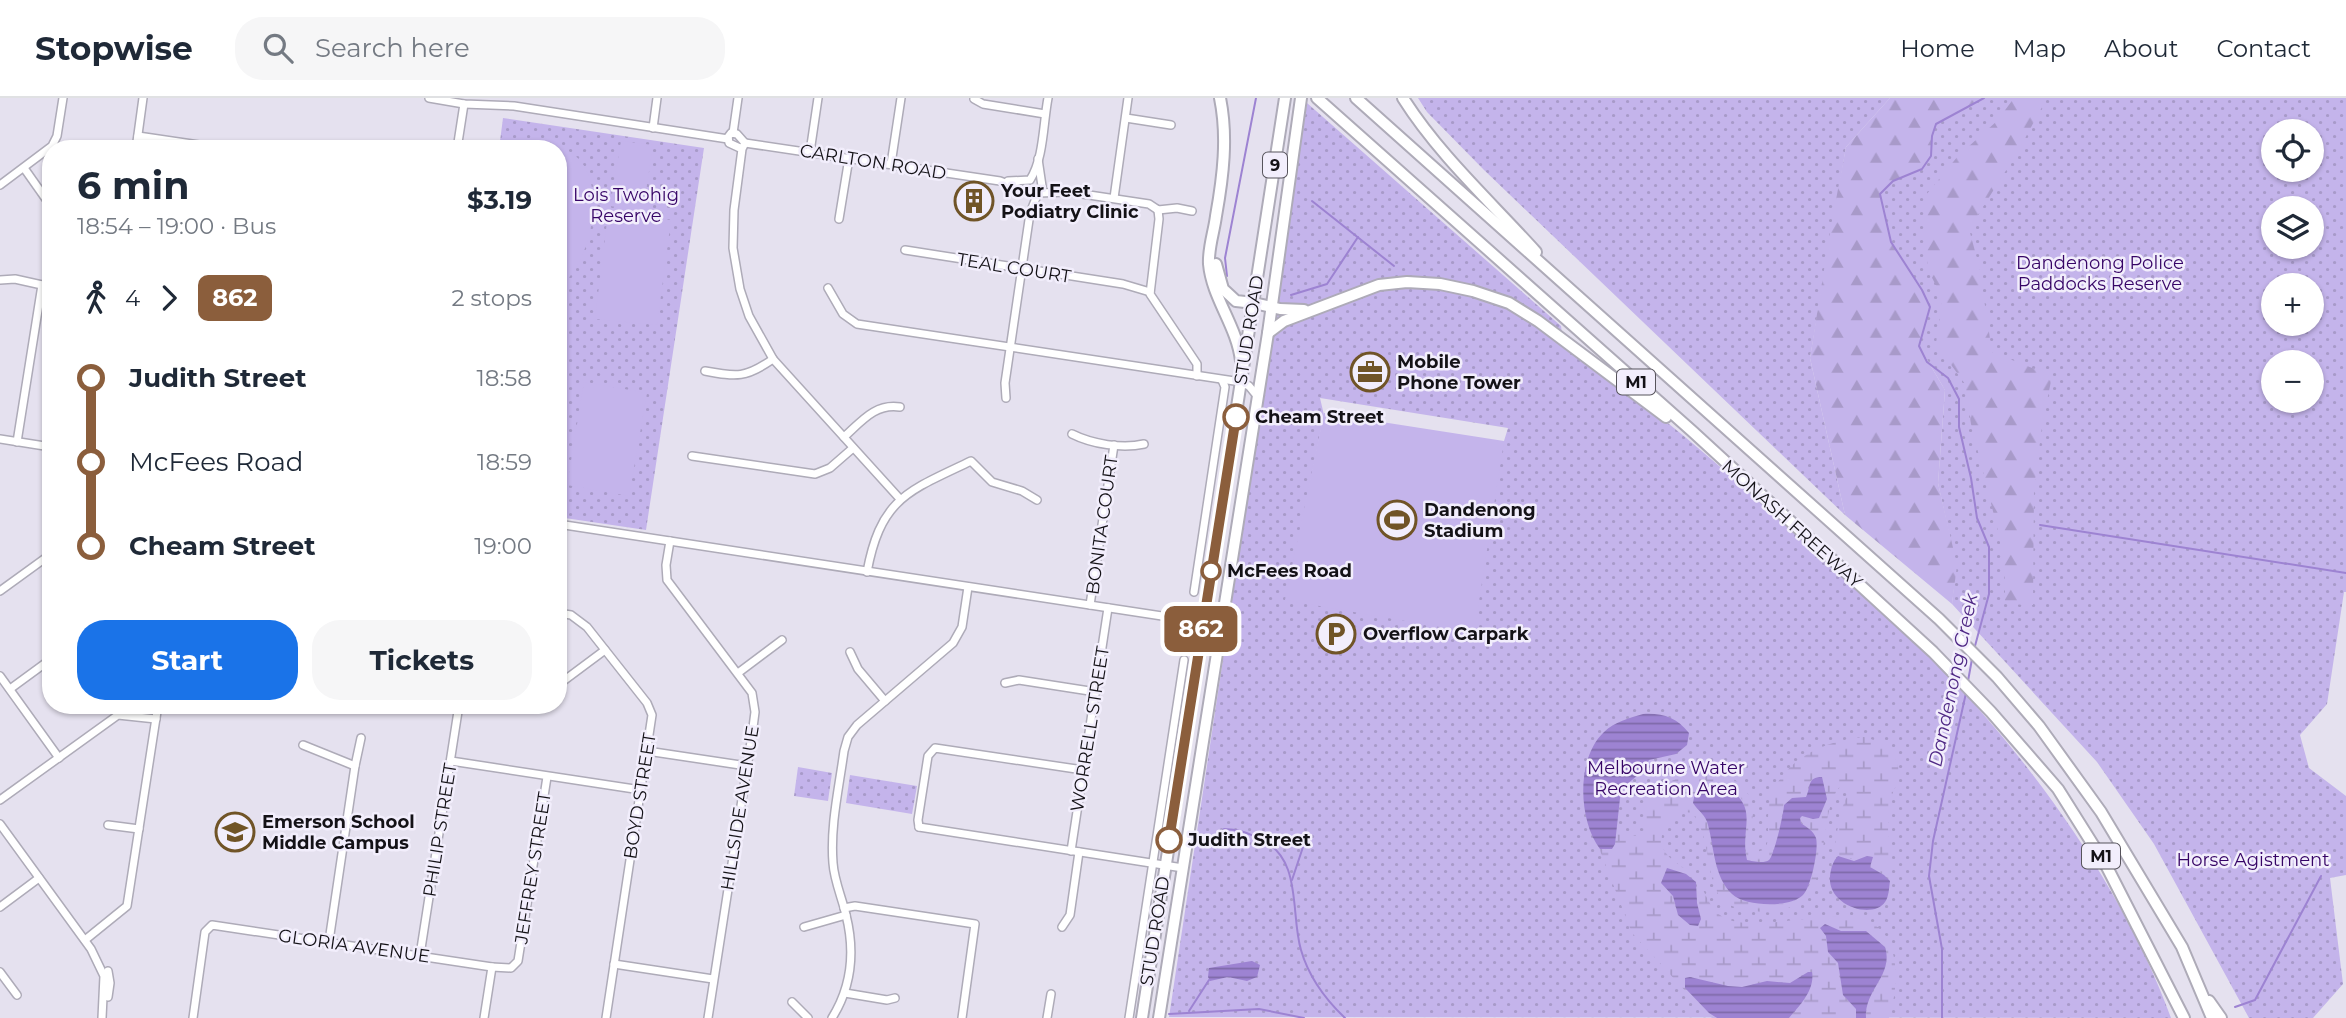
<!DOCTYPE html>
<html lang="en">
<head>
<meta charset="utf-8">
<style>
	:root { --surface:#fff; --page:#f6f6f7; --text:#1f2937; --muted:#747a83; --line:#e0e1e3; --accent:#1a73e8 }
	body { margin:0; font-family:Montserrat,sans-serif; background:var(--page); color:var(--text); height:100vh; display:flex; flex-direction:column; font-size:26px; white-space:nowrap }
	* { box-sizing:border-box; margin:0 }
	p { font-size:23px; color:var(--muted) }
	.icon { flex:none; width:38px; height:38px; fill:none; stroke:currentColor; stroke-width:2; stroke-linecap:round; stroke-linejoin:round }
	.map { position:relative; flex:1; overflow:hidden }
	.side { position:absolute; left:42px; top:42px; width:525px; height:574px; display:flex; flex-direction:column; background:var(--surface); border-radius:28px; box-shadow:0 2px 5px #0004 }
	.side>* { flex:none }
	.badge { padding:0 14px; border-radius:10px; font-size:24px; line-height:46px }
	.controls { position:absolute; left:2261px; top:21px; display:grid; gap:14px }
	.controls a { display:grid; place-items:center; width:63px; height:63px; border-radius:50%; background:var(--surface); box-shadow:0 2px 5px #0004; font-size:35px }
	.map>.badge { position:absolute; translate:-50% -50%; box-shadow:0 0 0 4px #fff }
	.legs { display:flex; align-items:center; gap:10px; height:77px; padding:0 35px; font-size:23px }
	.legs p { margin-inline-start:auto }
	.overview { display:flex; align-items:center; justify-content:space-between; height:119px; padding:0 35px }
	h1 { font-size:38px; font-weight:700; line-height:52px }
	.button { display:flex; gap:14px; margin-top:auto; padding:14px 35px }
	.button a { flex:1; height:80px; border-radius:28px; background:var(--accent); color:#fff; font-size:28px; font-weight:700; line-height:80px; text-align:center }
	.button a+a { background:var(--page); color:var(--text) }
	ul { padding:0 35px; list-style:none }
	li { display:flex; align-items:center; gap:24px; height:84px; font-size:26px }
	li i { display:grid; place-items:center; width:10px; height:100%; margin:0 9px; background:currentColor }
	li i::after { content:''; width:18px; height:18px; margin:-9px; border:5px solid; border-radius:50%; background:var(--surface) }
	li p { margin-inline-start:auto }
	li:first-child i { background:linear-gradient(#0000 50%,currentColor 0) }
	li:last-child i { background:linear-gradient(currentColor 50%,#0000 0) }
	header { display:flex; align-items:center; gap:42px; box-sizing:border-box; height:98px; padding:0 35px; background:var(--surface); border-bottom:2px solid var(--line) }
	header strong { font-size:33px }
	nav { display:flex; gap:38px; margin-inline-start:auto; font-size:24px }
	.search { width:490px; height:63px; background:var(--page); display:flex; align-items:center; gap:18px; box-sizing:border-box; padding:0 24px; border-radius:28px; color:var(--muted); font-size:26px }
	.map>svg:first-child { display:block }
	.grass { fill:url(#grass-dots); fill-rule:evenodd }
	.forest { fill:url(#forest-firs) }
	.wetland { fill:url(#wetland-marsh); fill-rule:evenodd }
	.pitch { fill:#c4b4eb }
	.water { fill:url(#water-rules) }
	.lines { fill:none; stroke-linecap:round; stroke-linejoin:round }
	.stream { stroke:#9d83d2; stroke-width:2 }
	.minor-casing { stroke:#aeabb8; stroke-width:10 }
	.highway-casing { stroke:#aeabb8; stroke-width:14 }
	.minor { stroke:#fff; stroke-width:7 }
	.highway { stroke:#fff; stroke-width:10 }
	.line-1-casing { stroke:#fff; stroke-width:16 }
	.line-1 { stroke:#8b5e3c; stroke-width:10 }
	.stop-1-dot { fill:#fff; stroke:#8b5e3c; stroke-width:3.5 }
	.labels { text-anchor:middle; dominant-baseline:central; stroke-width:5; stroke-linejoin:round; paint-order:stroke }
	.shield { fill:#f2eefc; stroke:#57545c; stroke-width:2 }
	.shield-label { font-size:16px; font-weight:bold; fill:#141217 }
	.street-label { font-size:18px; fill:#141217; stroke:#f2eefc }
	.poi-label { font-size:18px; font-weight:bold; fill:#141217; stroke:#f2eefc; text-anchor:start }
	.park-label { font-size:18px; fill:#360466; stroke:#f2eefc }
	.stop-label { font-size:18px; font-weight:bold; fill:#141217; stroke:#f2eefc; text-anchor:start }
	.water-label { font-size:19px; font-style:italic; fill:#4f2885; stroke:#f2eefc }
</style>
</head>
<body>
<header>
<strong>Stopwise</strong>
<div class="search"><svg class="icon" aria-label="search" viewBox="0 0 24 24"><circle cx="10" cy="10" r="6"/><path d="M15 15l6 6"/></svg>Search here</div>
<nav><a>Home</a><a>Map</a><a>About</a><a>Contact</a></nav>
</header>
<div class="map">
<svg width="2346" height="920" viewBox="0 0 2346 920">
	<defs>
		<pattern id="grass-dots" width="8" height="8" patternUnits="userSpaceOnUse" patternTransform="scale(1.75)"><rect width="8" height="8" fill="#c4b4eb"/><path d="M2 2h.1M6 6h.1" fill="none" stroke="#a89ac9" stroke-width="1.8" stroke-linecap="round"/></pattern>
		<pattern id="forest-firs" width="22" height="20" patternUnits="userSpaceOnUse" patternTransform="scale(1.75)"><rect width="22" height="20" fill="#c4b4eb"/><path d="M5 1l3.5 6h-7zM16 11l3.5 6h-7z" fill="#a89ac9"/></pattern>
		<pattern id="wetland-marsh" width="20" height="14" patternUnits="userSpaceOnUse" patternTransform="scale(1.75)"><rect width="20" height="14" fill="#c4b4eb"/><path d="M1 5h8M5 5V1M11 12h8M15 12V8" fill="none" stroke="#a89ac9"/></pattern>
		<pattern id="water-rules" width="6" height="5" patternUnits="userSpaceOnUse" patternTransform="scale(1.75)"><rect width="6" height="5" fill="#9d83d2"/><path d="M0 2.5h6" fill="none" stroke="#7f6aa9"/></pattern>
	</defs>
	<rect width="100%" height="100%" fill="#e5e1ef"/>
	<g class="grass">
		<polygon points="1418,0 1890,0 1846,49 1810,260 1845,417 1484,72 1427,14"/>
		<path d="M1984 0H2346V494H2344L2327 606 2300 637 2309 670 2346 698V777L2330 780 2343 886 2313 920H2249L2154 746 2097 664 1952 506 1956 467 1938 385 1945 292 1919 248 1930 209 1922 192 1891 144 1880 96 1893 83 1922 70 1931 58 1932 38 1936 26ZM2273 33H2312V72H2273ZM2273 110H2312V149H2273ZM2273 187H2312V226H2273ZM2273 264H2312V303H2273Z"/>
		<path d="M1307 5 1561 228 1564 250C1595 271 1625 292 1655 315 1708 356 1757 402 1807 447 1849 485 1892 521 1932 561 2028 658 2124 790 2171 920L1169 919ZM1320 300 1508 330 1504 343 1286 502 1324 317Z"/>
		<polygon points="503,20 704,50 646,432 558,419 558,51 499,51"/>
		<polygon points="798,669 832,675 828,703 794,698"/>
		<polygon points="850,677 917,688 912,716 846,705"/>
	</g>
	<g class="forest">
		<polygon points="1890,0 1984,0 1936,26 1932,38 1931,58 1922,71 1893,83 1880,96 1891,144 1922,192 1930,209 1919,248 1945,292 1938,385 1957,467 1952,506 1845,417 1810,260 1831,128 1846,49"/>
		<polygon points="2014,0 2047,0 2017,55 1969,131 1979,168 1992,254 2052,278 2042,328 2034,391 2033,507 2005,506 2005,482 1999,437 1971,326 1965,286 1936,246 1942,199 1928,172 1925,139 1926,97 1958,58 1997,23"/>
	</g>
	<path class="wetland" d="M1864 639 1883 645 1894 657 1898 668 1899 682 1893 694 1888 723 1890 786 1887 779 1870 769 1869 766 1874 761 1870 758 1858 763 1844 758 1836 759 1831 770 1840 716 1848 695 1846 688 1841 687C1813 721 1837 795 1788 810 1779 813 1772 815 1762 814 1748 812 1733 812 1722 801 1705 783 1712 739 1692 715 1678 711 1664 722 1662 737 1659 759 1678 764 1692 776 1707 790 1706 812 1727 821 1765 837 1853 800 1882 833 1901 855 1897 895 1889 920H1866V918C1867 892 1893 876 1885 849L1866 833H1841L1825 826 1820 830 1826 838V846L1830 857 1838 865 1843 897 1856 911V920H1789L1803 904V875L1790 885 1767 883 1742 889 1728 888 1692 879 1684 883 1709 915 1717 920H1712L1701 910 1632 835 1599 750 1604 752 1615 746 1616 733 1640 739C1648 730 1641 710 1650 698 1654 692 1662 688 1668 685 1695 671 1732 666 1749 698 1758 716 1748 733 1750 752L1754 755 1766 751C1770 735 1766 718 1770 702 1782 661 1826 642 1864 639ZM1815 679H1819C1828 692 1829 712 1813 721L1802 718 1800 720C1803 731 1816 732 1816 746 1816 760 1814 786 1803 797 1790 811 1746 809 1733 796 1720 784 1713 759 1710 743 1709 737 1710 732 1708 727 1705 717 1698 713 1693 705V697C1700 689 1708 686 1718 687 1759 690 1741 738 1747 762 1752 763 1764 766 1769 762 1773 759 1784 715 1783 708L1792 700 1806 699 1809 685ZM1667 770 1689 777 1697 784V805L1701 823 1690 827 1677 815 1673 798 1661 786Z"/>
	<g class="pitch">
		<polygon points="621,43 653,47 643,113 610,108"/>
		<path d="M550 49C555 50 562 50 566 52 613 73 592 167 558 190V51H545Z"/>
		<polygon points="608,116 671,122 657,227 595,221"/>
		<polygon points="584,284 647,295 629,398 567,387"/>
		<polygon points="1324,315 1504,343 1474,535 1285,502"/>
	</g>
	<g class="water">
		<path d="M1643 616C1663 615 1676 619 1689 635L1687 647 1676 656 1649 662 1643 673 1621 691 1615 746 1612 751H1600C1578 722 1576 660 1604 634 1614 624 1630 620 1643 616Z"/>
		<path d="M1822 679 1827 701 1819 720 1813 721 1802 718 1800 720 1801 725C1807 730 1813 732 1816 740 1819 751 1811 789 1803 797 1790 810 1746 809 1732 796 1714 779 1714 749 1708 727 1706 717 1698 713 1693 705L1695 694 1705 688 1723 687C1762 710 1739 728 1747 762 1752 763 1764 766 1769 762 1774 758 1784 714 1784 707L1792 700 1806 699C1811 689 1807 679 1822 679Z"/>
		<path d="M1838 758 1854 763 1867 758 1873 759 1870 769 1884 777 1890 783C1889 789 1889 799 1885 804 1873 822 1827 808 1830 778 1831 770 1833 763 1838 758Z"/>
		<polygon points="1667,770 1686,776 1696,784 1697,805 1701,821 1698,828 1690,827 1678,817 1673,798 1661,785"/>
		<path d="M1825 826 1841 833H1866L1885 849C1894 877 1864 892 1866 920H1856V911L1843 897 1838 865 1828 854 1826 838 1820 830Z"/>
		<polygon points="1252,863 1260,867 1257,879 1247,883 1228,879 1210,883 1208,879 1209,870"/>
		<path d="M1808 874H1812C1815 892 1800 907 1789 920H1717L1709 915 1685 890V880L1690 879 1728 888 1742 889 1767 883 1790 885Z"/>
	</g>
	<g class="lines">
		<g class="stream">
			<polyline points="1312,103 1394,168"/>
			<polyline points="1227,178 1225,160 1256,0"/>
			<polyline points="1291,197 1327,186 1358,139"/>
			<polyline points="2040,427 2346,475"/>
			<polyline points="1975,548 1989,496 1989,449 1977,420 1971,380 1959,329 1959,301 1948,280 1927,264 1919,248 1930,209 1922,192 1891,144 1880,96 1893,83 1922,71 1931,58 1932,38 1936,26 1984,0"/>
			<polyline points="1968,583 1972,561"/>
			<path d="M1224 731C1238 731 1248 735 1260 741 1303 760 1290 815 1301 852 1309 880 1325 901 1345 920"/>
			<polyline points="1292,782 1305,743"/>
			<polyline points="2235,909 2255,902 2321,778"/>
			<polyline points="1189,913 1209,882"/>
			<polyline points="1169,916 1259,911 1304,920"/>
			<polyline points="1942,920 1942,851 1929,778 1933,743 1966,595"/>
		</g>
		<defs>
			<g id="minor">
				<polyline points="429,0 464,6 514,8 728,41"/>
				<polyline points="974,1 983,6 1045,16"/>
				<polyline points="1126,20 1171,27"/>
				<polyline points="653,30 657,0"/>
				<polyline points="733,35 738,0"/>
				<polyline points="138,38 226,51"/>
				<polyline points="745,45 1000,83 1034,96 1040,93 1042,88 1038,61"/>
				<polyline points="136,51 143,0"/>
				<polyline points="457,51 464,6"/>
				<polyline points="742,51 729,45 728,39 731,35 737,36 745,45 742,51 734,112 733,150 740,191 749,218 773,261 900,401"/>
				<polyline points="810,54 818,0"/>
				<polyline points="891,66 901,0"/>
				<polyline points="24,70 48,104"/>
				<path d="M1008 83 1030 82C1044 60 1043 26 1048 0"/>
				<polyline points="0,87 52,48 57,38 63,0"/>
				<polyline points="1114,100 1128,0"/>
				<polyline points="1158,112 1159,121 1150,196 1197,266 1197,278"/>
				<polyline points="839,121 849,60"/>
				<polyline points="905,152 1123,186 1150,194"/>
				<polyline points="0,182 15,181 51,189"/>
				<polyline points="828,190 843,216 857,226 1241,284 1249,288 1258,299"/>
				<path d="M705 273C737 279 746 280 773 261"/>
				<polyline points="1006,300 1005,285 1030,115 1038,95 1069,94 1149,106 1158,112 1177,110 1192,113"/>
				<path d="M1072 336C1092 346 1122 351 1144 346"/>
				<path d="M844 339C861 324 875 305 900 309"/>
				<polyline points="0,341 51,349"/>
				<polyline points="17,344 42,187"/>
				<polyline points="692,358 815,376 830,370 853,350"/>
				<polyline points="558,426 1221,527"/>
				<polyline points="670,443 666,467 667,482 752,595 755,614 752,637 708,920"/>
				<path d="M867 474C881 399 909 393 971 363L992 384 1022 393 1037 402"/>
				<polyline points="0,493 51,456"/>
				<polyline points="1194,494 1225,289 1222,282"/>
				<polyline points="1090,507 1114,347"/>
				<polyline points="558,515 571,517 587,529 647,605 652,617 606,920"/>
				<polyline points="850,554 858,571 885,603"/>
				<polyline points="738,575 782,542"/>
				<polyline points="0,578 59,660"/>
				<polyline points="1005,585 1019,582 1096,594"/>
				<polyline points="558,587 605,552"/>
				<polyline points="10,591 51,561"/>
				<polyline points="303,647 355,668"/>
				<polyline points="647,653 747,668"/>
				<polyline points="451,663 641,692"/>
				<polyline points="0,702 118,617 156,621"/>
				<polyline points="0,726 91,851 104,878 102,920"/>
				<polyline points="108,727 139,731"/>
				<polyline points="919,729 1183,770"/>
				<polyline points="919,729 918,722 928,658 935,650 1083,672"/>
				<polyline points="1071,753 1108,510"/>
				<polyline points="0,809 39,780"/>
				<polyline points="844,810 855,808 975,826 962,920"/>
				<polyline points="804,829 846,817"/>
				<polyline points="1062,829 1070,817 1079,754"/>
				<polyline points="85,842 127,808 158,607"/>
				<polyline points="329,843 355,668 361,640"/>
				<polyline points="420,857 459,607"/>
				<polyline points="614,866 713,881"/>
				<polyline points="108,873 110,885 108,899"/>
				<polyline points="0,874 17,897"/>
				<polyline points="845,895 887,902 895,900"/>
				<polyline points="792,904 808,920"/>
				<polyline points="193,920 205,834 212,827 492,869"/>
				<polyline points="484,920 492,869 511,870 518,863 547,679"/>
				<path d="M832 920C852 888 855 853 846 817 842 800 834 782 833 765 830 728 839 690 844 653L848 639 857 627 953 545 962 529 968 489"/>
				<polyline points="1047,920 1051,896"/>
				<polyline points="1129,920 1184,562"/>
			</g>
			<g id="highway">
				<path d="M1220 0C1228 39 1223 79 1216 118 1214 134 1208 150 1209 166 1212 200 1237 228 1241 263"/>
				<polyline points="1317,0 1692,333 1933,554 1991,614 2058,691 2107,769 2184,920"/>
				<polyline points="1356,0 1939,521 1997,579 2039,628 2101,714 2182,849 2212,920"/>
				<path d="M1403 0C1439 57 1491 104 1536 154"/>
				<polyline points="1216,166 1223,191 1236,203 1254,205 1280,211 1304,212"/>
				<polyline points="1268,235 1284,223 1379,187 1407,184 1440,186 1473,193 1509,205 1538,223 1666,319"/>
				<polyline points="2209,903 2221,920"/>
				<polyline points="1142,920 1285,0"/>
				<polyline points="1159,920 1268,235 1301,0"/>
			</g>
		</defs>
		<use href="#minor" class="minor-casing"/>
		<use href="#highway" class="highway-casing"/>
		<use href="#minor" class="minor"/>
		<use href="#highway" class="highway"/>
	</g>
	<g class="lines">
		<defs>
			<polyline id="line-1" points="1169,742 1236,319"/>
		</defs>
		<use href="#line-1" class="line-1-casing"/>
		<use href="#line-1" class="line-1"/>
	</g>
	<defs>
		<symbol id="building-ring" viewBox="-11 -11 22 22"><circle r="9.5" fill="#f2eefc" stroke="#705427" stroke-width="1.5"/><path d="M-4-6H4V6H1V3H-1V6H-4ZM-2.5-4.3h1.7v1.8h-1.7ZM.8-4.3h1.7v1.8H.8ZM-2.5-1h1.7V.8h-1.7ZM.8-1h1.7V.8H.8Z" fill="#705427"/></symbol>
		<symbol id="office-ring" viewBox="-11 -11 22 22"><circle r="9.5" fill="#f2eefc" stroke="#705427" stroke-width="1.5"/><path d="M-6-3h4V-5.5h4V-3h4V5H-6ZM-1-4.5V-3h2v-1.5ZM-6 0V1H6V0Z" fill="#705427"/></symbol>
		<symbol id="stadium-ring" viewBox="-11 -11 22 22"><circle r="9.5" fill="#f2eefc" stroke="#705427" stroke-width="1.5"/><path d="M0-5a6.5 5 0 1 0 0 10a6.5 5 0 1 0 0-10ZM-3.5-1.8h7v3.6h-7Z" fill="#705427"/></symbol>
		<symbol id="parking-ring" viewBox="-11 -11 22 22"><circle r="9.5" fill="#f2eefc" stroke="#705427" stroke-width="1.5"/><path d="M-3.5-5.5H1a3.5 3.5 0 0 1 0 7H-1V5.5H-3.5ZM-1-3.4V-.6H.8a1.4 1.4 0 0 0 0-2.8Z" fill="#705427"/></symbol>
		<symbol id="school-ring" viewBox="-11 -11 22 22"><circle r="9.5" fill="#f2eefc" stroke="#705427" stroke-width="1.5"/><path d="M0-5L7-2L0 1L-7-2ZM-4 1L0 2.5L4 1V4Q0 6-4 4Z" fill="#705427"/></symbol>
	</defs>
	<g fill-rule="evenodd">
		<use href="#building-ring" x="952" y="81" width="44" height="44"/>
		<use href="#office-ring" x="1348" y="252" width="44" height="44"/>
		<use href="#stadium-ring" x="1375" y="400" width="44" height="44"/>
		<use href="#parking-ring" x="1314" y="514" width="44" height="44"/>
		<use href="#school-ring" x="213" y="712" width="44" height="44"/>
	</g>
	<g class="stop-1-dot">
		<circle cx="1236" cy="319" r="12"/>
		<circle cx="1211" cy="473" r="9"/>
		<circle cx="1169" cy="742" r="12"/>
	</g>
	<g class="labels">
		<g class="shield">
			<rect x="1263" y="54.5" width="24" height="25" rx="5"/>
			<rect x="1617" y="271.5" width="38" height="25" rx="5"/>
			<rect x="2082" y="745.5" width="38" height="25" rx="5"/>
		</g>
		<g class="shield-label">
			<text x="1275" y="67">9</text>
			<text x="1636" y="284">M1</text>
			<text x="2101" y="758">M1</text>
		</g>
		<g class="street-label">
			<text transform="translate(873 64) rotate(9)">CARLTON ROAD</text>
			<text transform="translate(1014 170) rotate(9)">TEAL COURT</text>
			<text transform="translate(1249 232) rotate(-81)">STUD ROAD</text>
			<text transform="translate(1792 426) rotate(42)">MONASH FREEWAY</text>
			<text transform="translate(1102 427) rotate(-82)">BONITA COURT</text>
			<text transform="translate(1090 631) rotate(-81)">WORRELL STREET</text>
			<text transform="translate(640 698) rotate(-81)">BOYD STREET</text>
			<text transform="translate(740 710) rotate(-81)">HILLSIDE AVENUE</text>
			<text transform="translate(440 732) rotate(-81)">PHILIP STREET</text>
			<text transform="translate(533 770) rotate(-81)">JEFFREY STREET</text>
			<text transform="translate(1155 833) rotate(-81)">STUD ROAD</text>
			<text transform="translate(354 848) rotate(8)">GLORIA AVENUE</text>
		</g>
		<g class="poi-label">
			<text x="1001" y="93">Your Feet<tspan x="1001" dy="21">Podiatry Clinic</tspan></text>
			<text x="1397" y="264">Mobile<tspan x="1397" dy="21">Phone Tower</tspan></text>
			<text x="1424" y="412">Dandenong<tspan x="1424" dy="21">Stadium</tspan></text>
			<text x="1363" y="536">Overflow Carpark</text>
			<text x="262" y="724">Emerson School<tspan x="262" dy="21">Middle Campus</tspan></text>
		</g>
		<g class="park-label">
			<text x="626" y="97">Lois Twohig<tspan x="626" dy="21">Reserve</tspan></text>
			<text x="2100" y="165">Dandenong Police<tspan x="2100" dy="21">Paddocks Reserve</tspan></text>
			<text x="1666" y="670">Melbourne Water<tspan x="1666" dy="21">Recreation Area</tspan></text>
			<text x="2253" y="762">Horse Agistment</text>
		</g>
		<g class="stop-label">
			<text x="1255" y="319">Cheam Street</text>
			<text x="1227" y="473">McFees Road</text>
			<text x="1188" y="742">Judith Street</text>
		</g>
		<g class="water-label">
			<text transform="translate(1953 582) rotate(-78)">Dandenong Creek</text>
		</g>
	</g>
</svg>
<div class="controls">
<a><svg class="icon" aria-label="locate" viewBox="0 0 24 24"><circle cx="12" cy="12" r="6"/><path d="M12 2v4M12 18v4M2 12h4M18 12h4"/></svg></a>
<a><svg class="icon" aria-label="layers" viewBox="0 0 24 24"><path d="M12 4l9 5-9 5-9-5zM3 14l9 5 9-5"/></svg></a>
<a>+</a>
<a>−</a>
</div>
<b class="badge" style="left:1201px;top:531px;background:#8b5e3c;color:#fff">862</b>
<section class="side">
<div class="overview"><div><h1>6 min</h1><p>18:54 – 19:00 · Bus</p></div><b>$3.19</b></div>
<div class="legs"><svg class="icon" aria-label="walk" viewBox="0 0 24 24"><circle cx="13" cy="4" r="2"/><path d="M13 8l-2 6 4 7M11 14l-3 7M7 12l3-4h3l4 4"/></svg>4<svg class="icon" aria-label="forward" viewBox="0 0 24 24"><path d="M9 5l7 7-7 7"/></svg><b class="badge" style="background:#8b5e3c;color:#fff">862</b><p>2 stops</p></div>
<ul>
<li><i style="color:#8b5e3c"></i><b>Judith Street</b><p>18:58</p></li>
<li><i style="color:#8b5e3c"></i><span>McFees Road</span><p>18:59</p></li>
<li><i style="color:#8b5e3c"></i><b>Cheam Street</b><p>19:00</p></li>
</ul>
<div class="button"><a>Start</a><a>Tickets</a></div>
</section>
</div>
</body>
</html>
